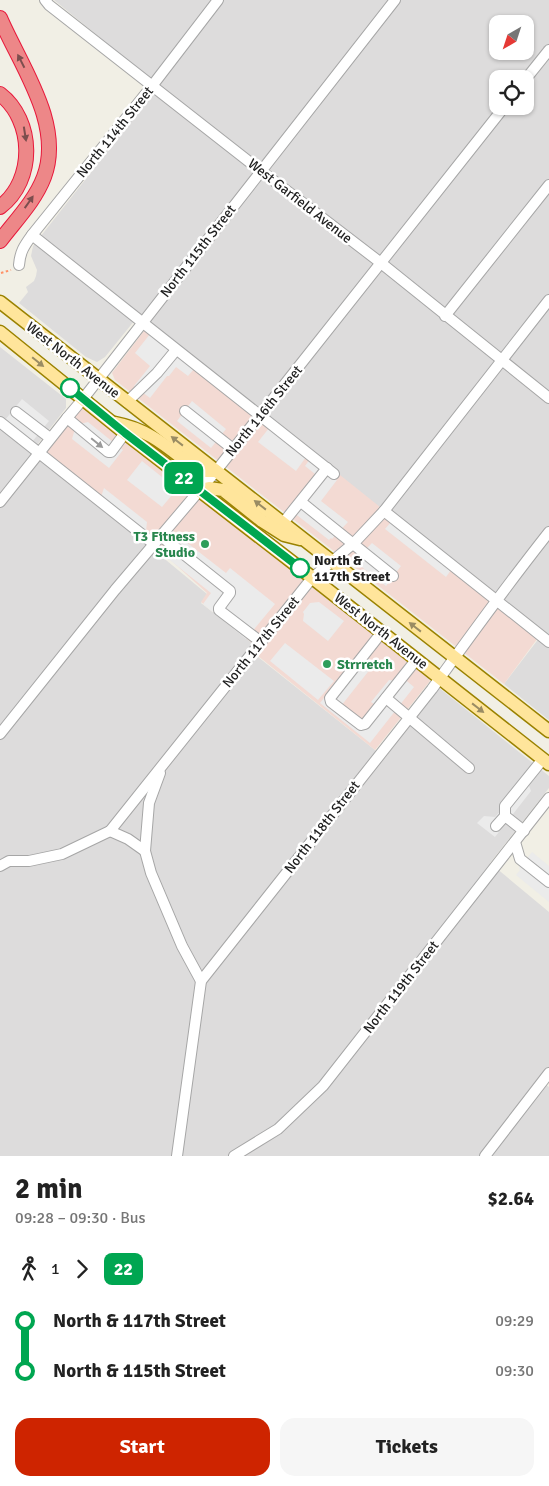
<!DOCTYPE html>
<html lang="en">
<head>
<meta charset="utf-8">
<style>
	:root { --surface:#fff; --page:#f6f6f6; --text:#222; --muted:#767676; --accent:#ce2400 }
	body { margin:0; font-family:Signika,sans-serif; background:var(--page); color:var(--text); height:100vh; display:flex; flex-direction:column; font-size:19px; white-space:nowrap }
	* { box-sizing:border-box; margin:0 }
	p { font-size:16px; color:var(--muted) }
	.icon { flex:none; width:28px; height:28px; fill:none; stroke:currentColor; stroke-width:2; stroke-linecap:round; stroke-linejoin:round }
	.map { position:relative; height:1156px; overflow:hidden }
	.sheet { display:flex; flex-direction:column; background:var(--surface); flex:1 }
	.sheet>* { flex:none }
	.badge { padding:0 10px; border-radius:8px; font-size:18px; line-height:32px }
	.needle { width:32px; rotate:219deg }
	.tools { position:absolute; left:489px; top:15px; display:grid; gap:10px }
	.tools a { display:grid; place-items:center; width:45px; height:45px; border-radius:10px; background:var(--surface); box-shadow:0 1px 4px #0004; font-size:25px }
	.map>.badge { position:absolute; translate:-50% -50%; box-shadow:0 0 0 2px #fff }
	.legs { display:flex; align-items:center; gap:8px; height:55px; padding:0 15px; font-size:16px }
	.legs p { margin-inline-start:auto }
	.head { display:flex; align-items:center; justify-content:space-between; height:85px; padding:0 15px }
	h1 { font-size:28px; font-weight:800; line-height:38px }
	.action { display:flex; gap:10px; margin-top:auto; padding:10px 15px }
	.action a { flex:1; height:58px; border-radius:15px; background:var(--accent); color:#fff; font-size:20px; font-weight:800; line-height:58px; text-align:center }
	.action a+a { background:var(--page); color:var(--text) }
	ul { padding:0 15px; list-style:none }
	li { display:flex; align-items:center; gap:18px; height:50px; font-size:19px }
	li i { display:grid; place-items:center; width:8px; height:100%; margin:0 6px; background:currentColor }
	li i::after { content:''; width:12px; height:12px; margin:-6px; border:4px solid; border-radius:50%; background:var(--surface) }
	li p { margin-inline-start:auto }
	li:first-child i { background:linear-gradient(#0000 50%,currentColor 0) }
	li:last-child i { background:linear-gradient(currentColor 50%,#0000 0) }
	.map>svg:first-child { display:block }
	.residential { fill:#dddcdc; fill-rule:evenodd }
	.commercial { fill:#f3dad3 }
	.parking { fill:#ebebeb }
	.lines { fill:none; stroke-linecap:round; stroke-linejoin:round }
	.minor-casing { stroke:#a6a6a6; stroke-width:12 }
	.major-casing { stroke:#9a8200; stroke-width:15 }
	.highway-casing { stroke:#e8183b; stroke-width:16 }
	.path { stroke:#ff9167; stroke-width:2; stroke-dasharray:2.5 2.5; stroke-linecap:butt }
	.minor { stroke:#fff; stroke-width:10 }
	.major { stroke:#ffe59b; stroke-width:12 }
	.highway { stroke:#ed8788; stroke-width:14 }
	.oneway { fill:#7c4e4e }
	.oneway2 { fill:#9a8c63 }
	.oneway3 { fill:#9a9a9a }
	.line-1-casing { stroke:#fff; stroke-width:11 }
	.line-1 { stroke:#00a651; stroke-width:8 }
	.stop-1-dot { fill:#fff; stroke:#00a651; stroke-width:2.5 }
	.leisure-dot { fill:#2e9e5b; stroke:#fff; stroke-width:2 }
	.labels { text-anchor:middle; dominant-baseline:central; stroke-width:5; stroke-linejoin:round; paint-order:stroke }
	.street-label { font-size:14px; fill:#1f1f1f; stroke:#fff }
	.leisure-label { font-size:14px; font-weight:bold; fill:#27864d; stroke:#fff; text-anchor:end }
	.stop-label { font-size:14px; font-weight:bold; fill:#1f1f1f; stroke:#fff; text-anchor:start }
</style>
</head>
<body>
<div class="map">
<svg width="549" height="1156" viewBox="0 0 549 1156">
	<rect width="100%" height="100%" fill="#f1efe5"/>
	<g class="residential">
		<path d="M54 0H549V720L504 684 543 633 381 509 139 315 105 357 97 362 86 357 19 303 28 292 26 287 34 281 36 276 37 270 31 256 33 246 159 86ZM498 24H525V51H498ZM498 79H525V106H498Z"/>
		<polygon points="0,347 66,399 66,408 33,450 207,594 201,603 257,647 253,653 375,750 385,758 438,687 549,776 549,788 490,863 549,912 549,1073 542,1082 549,1087 549,1156 0,1156"/>
	</g>
	<g class="commercial">
		<polygon points="150,323 540,635 504,684 115,380 112,373"/>
		<polygon points="83,399 416,660 430,681 375,750 253,652 257,647 201,602 207,593 144,536 39,452"/>
	</g>
	<g class="parking">
		<polygon points="150,334 194,369 188,376 176,367 169,376 167,376 150,398 134,386 150,366 135,353"/>
		<polygon points="22,399 49,421 32,442 5,420"/>
		<polygon points="192,401 226,429 211,448 177,421"/>
		<polygon points="88,422 123,450 109,468 72,439 74,432 80,424"/>
		<polygon points="269,428 306,457 296,471 258,442"/>
		<polygon points="310,459 337,480 321,501 348,522 332,539 331,538 329,540 289,509 315,474 305,466"/>
		<polygon points="142,461 177,489 162,507 127,480"/>
		<polygon points="104,488 147,522 146,531 101,497"/>
		<polygon points="391,522 451,570 446,577 385,529"/>
		<polygon points="181,538 226,573 230,568 275,604 246,639 203,604 211,593 166,557"/>
		<polygon points="372,543 401,566 386,586 358,564 362,559 360,555"/>
		<polygon points="319,602 344,621 328,641 303,621 304,614 303,612 310,603"/>
		<polygon points="285,643 334,681 318,700 270,661"/>
		<polygon points="360,652 375,663 341,706 360,721 374,704 371,702 389,680 396,681 402,677 414,687 370,743 320,703"/>
		<polygon points="525,775 531,791 495,837 477,823 484,816 495,817 503,808"/>
		<polygon points="532,852 549,866 549,902 516,875 520,870 519,868"/>
	</g>
	<g class="lines">
		<defs>
			<g id="minor">
				<polyline points="45,0 49,5 261,171 381,263 549,398"/>
				<polyline points="525,80 549,50"/>
				<polyline points="32,235 334,474"/>
				<path d="M19 265C20 252 24 246 32 235L152 86 218 0"/>
				<polyline points="445,316 549,185"/>
				<polyline points="127,402 157,373 176,350"/>
				<polyline points="185,411 233,449"/>
				<polyline points="16,412 50,438"/>
				<polyline points="67,418 108,452 111,452 125,433"/>
				<polyline points="0,422 154,544"/>
				<polyline points="0,502 67,418 83,399 395,0"/>
				<polyline points="301,502 393,576"/>
				<polyline points="384,511 549,642"/>
				<polyline points="283,523 327,468"/>
				<polyline points="161,536 230,591 230,593 219,608 219,610 261,642"/>
				<polyline points="382,632 330,698 331,702 361,725 365,724 416,660"/>
				<polyline points="386,698 469,768"/>
				<polyline points="0,734 115,590 216,471 505,106"/>
				<polyline points="160,773 149,803 145,851 151,873 182,946 201,981"/>
				<polyline points="496,826 505,816"/>
				<polyline points="110,831 128,839 145,851"/>
				<polyline points="524,831 505,816 505,806 543,759"/>
				<polyline points="515,842 520,859 549,882"/>
				<polyline points="0,866 9,861 29,861 62,854 110,831 312,578 354,543 384,511 549,300"/>
				<path d="M177 1156 201 981 432 689C470 636 508 584 549 532"/>
				<polyline points="234,1156 278,1129 323,1086 549,798"/>
				<polyline points="485,1156 549,1073"/>
			</g>
			<g id="major">
				<polyline points="0,302 549,731"/>
				<polyline points="0,332 125,433 305,572 549,764"/>
				<path d="M115 423C151 430 168 448 196 469L202 471H216"/>
				<polyline points="200,490 209,488 223,490 262,521 284,535 300,539"/>
			</g>
			<g id="highway">
				<path d="M0 18C20 65 64 124 44 177 35 201 15 221 0 241"/>
				<path d="M0 94C34 120 36 180 0 207"/>
			</g>
		</defs>
		<use href="#minor" class="minor-casing"/>
		<use href="#major" class="major-casing"/>
		<use href="#highway" class="highway-casing"/>
		<polyline class="path" points="1,273 11,270"/>
		<use href="#minor" class="minor"/>
		<use href="#major" class="major"/>
		<use href="#highway" class="highway"/>
	</g>
	<defs><path id="oneway-solid" d="M-6-.8H1V-3.2L6.5 0L1 3.2V.8H-6Z" transform="scale(1.25)"/></defs>
	<g class="oneway">
		<use href="#oneway-solid" transform="translate(21 61) rotate(-117)"/>
		<use href="#oneway-solid" transform="translate(25 134) rotate(81)"/>
		<use href="#oneway-solid" transform="translate(29 202) rotate(-55)"/>
	</g>
	<g class="oneway2">
		<use href="#oneway-solid" transform="translate(38 362) rotate(39)"/>
		<use href="#oneway-solid" transform="translate(177 441) rotate(-142)"/>
		<use href="#oneway-solid" transform="translate(260 505) rotate(-142)"/>
		<use href="#oneway-solid" transform="translate(415 627) rotate(-142)"/>
		<use href="#oneway-solid" transform="translate(478 708) rotate(38)"/>
	</g>
	<use class="oneway3" href="#oneway-solid" transform="translate(97 443) rotate(39)"/>
	<g class="lines">
		<defs>
			<polyline id="line-1" points="70,388 125,433 300,568"/>
		</defs>
		<use href="#line-1" class="line-1-casing"/>
		<use href="#line-1" class="line-1"/>
	</g>
	<g class="stop-1-dot">
		<circle cx="70" cy="388" r="9"/>
		<circle cx="300" cy="568" r="9"/>
	</g>
	<g class="leisure-dot">
		<circle cx="205" cy="544" r="5"/>
		<circle cx="327" cy="664" r="5"/>
	</g>
	<g class="labels">
		<g class="street-label">
			<text transform="translate(115 132) rotate(-51)">North 114th Street</text>
			<text transform="translate(300 201) rotate(38)">West Garfield Avenue</text>
			<text transform="translate(198 251) rotate(-52)">North 115th Street</text>
			<text transform="translate(73 360) rotate(38)">West North Avenue</text>
			<text transform="translate(264 411) rotate(-51)">North 116th Street</text>
			<text transform="translate(381 631) rotate(38)">West North Avenue</text>
			<text transform="translate(261 642) rotate(-51)">North 117th Street</text>
			<text transform="translate(322 827) rotate(-52)">North 118th Street</text>
			<text transform="translate(401 987) rotate(-52)">North 119th Street</text>
		</g>
		<g class="leisure-label">
			<text x="195" y="536">T3 Fitness<tspan x="195" dy="16">Studio</tspan></text>
			<text x="337" y="664" text-anchor="start">Strrretch</text>
		</g>
		<g class="stop-label">
			<text x="314" y="560">North &amp;<tspan x="314" dy="16">117th Street</tspan></text>
		</g>
	</g>
</svg>
<div class="tools">
<a><svg class="needle" viewBox="-14 -14 28 28"><path d="M0-13l5 13h-10z" fill="#e53935"/><path d="M0 13l5-13h-10z" fill="#767676"/></svg></a>
<a><svg class="icon" aria-label="locate" viewBox="0 0 24 24"><circle cx="12" cy="12" r="6"/><path d="M12 2v4M12 18v4M2 12h4M18 12h4"/></svg></a>
</div>
<b class="badge" style="left:184px;top:478px;background:#00a651;color:#fff">22</b>
</div>
<section class="sheet">
<div class="head"><div><h1>2 min</h1><p>09:28 – 09:30 · Bus</p></div><b>$2.64</b></div>
<div class="legs"><svg class="icon" aria-label="walk" viewBox="0 0 24 24"><circle cx="13" cy="4" r="2"/><path d="M13 8l-2 6 4 7M11 14l-3 7M7 12l3-4h3l4 4"/></svg>1<svg class="icon" aria-label="forward" viewBox="0 0 24 24"><path d="M9 5l7 7-7 7"/></svg><b class="badge" style="background:#00a651;color:#fff">22</b></div>
<ul>
<li><i style="color:#00a651"></i><b>North &amp; 117th Street</b><p>09:29</p></li>
<li><i style="color:#00a651"></i><b>North &amp; 115th Street</b><p>09:30</p></li>
</ul>
<div class="action"><a>Start</a><a>Tickets</a></div>
</section>
</body>
</html>
